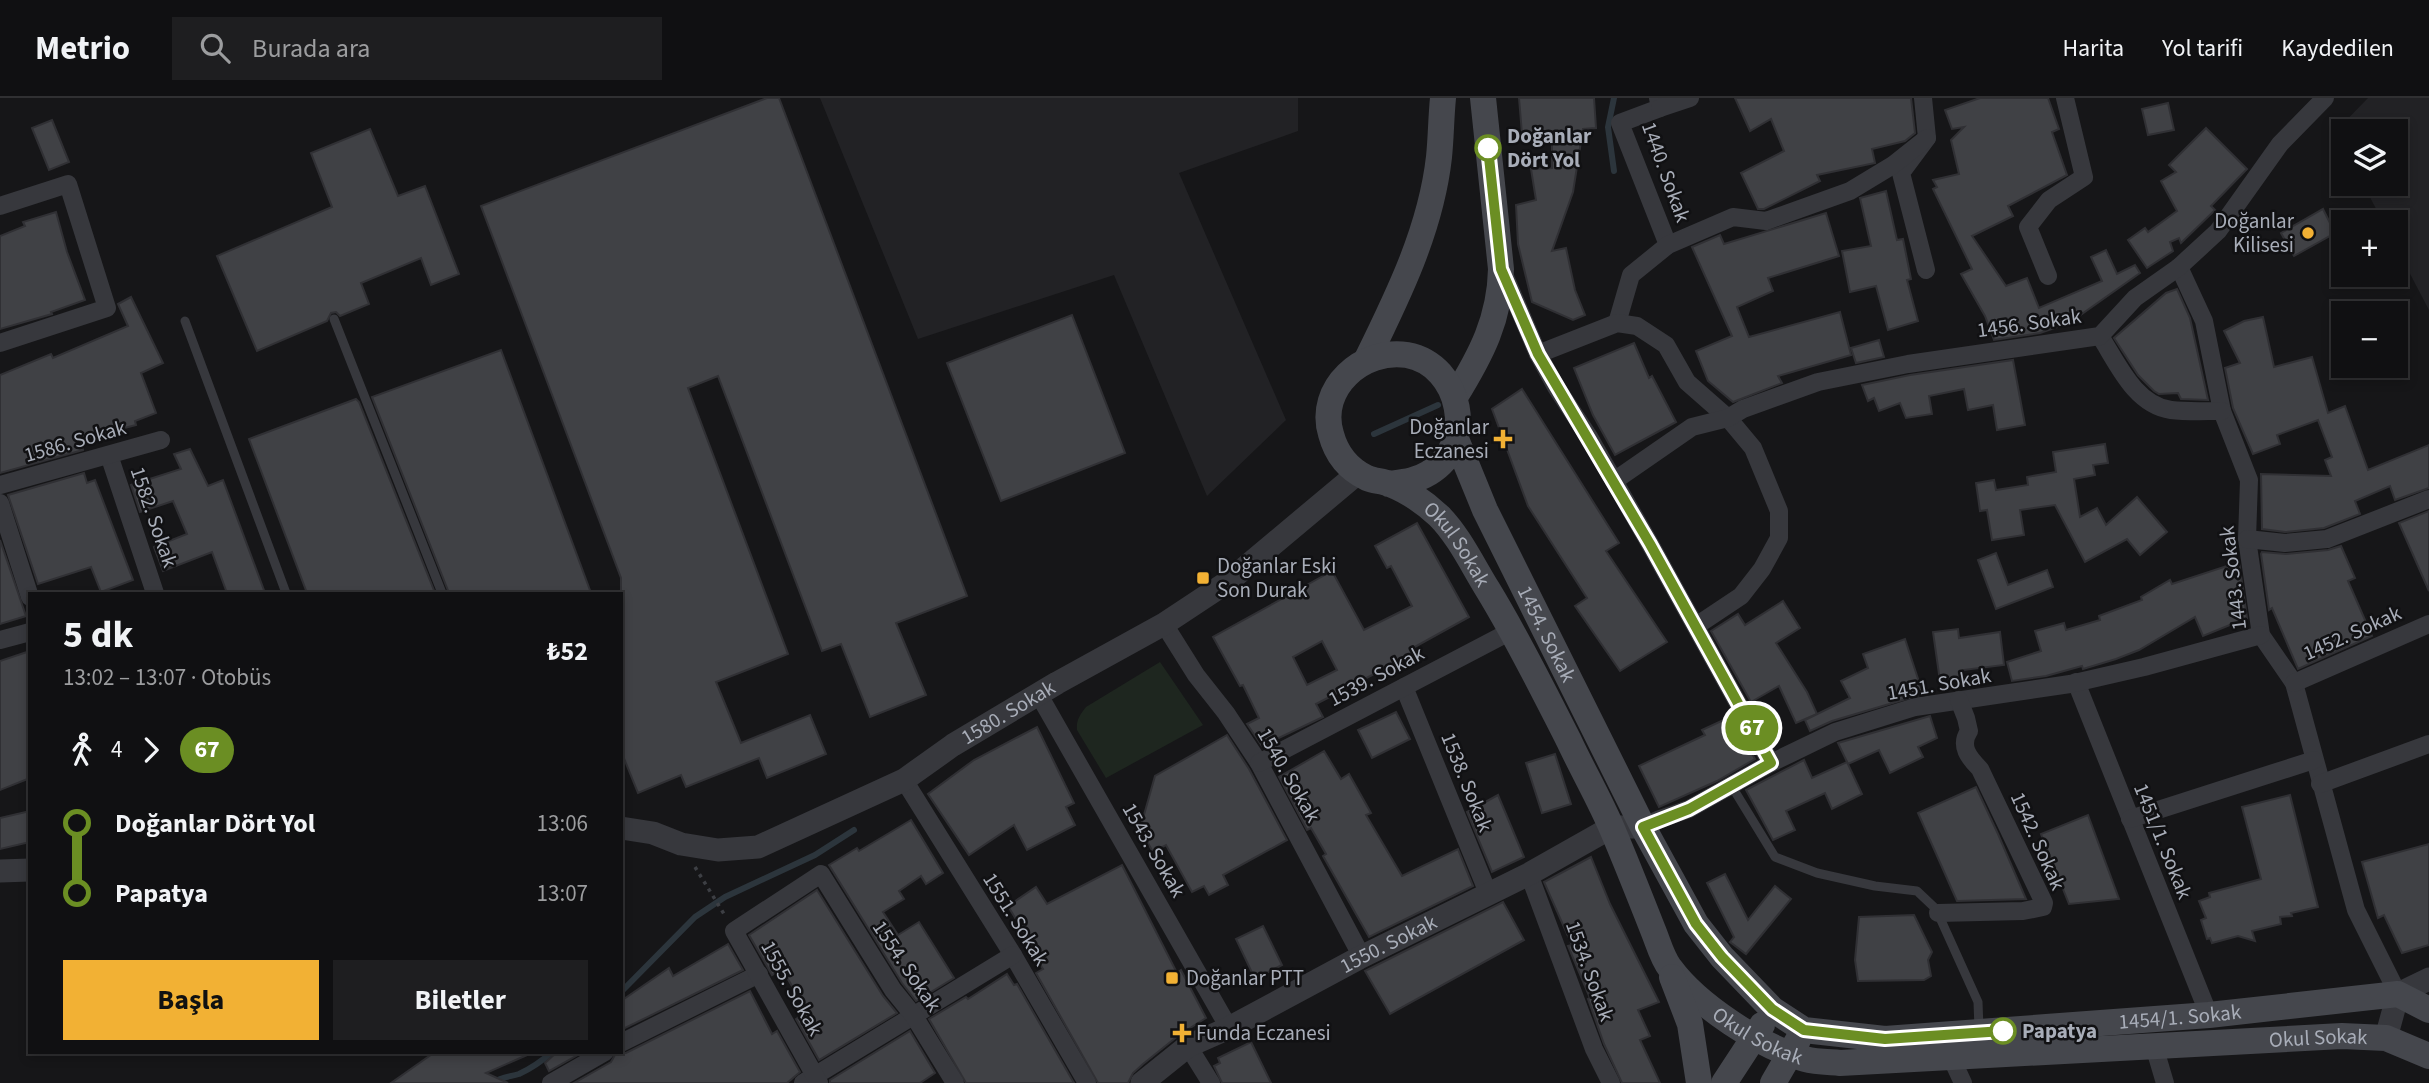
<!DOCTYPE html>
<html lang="tr">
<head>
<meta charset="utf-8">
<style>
	:root { --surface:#101012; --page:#1e1e20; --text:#f1f3f6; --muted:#9c9d9f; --line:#303032; --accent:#f2b134 }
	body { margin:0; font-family:"Source Sans 3",sans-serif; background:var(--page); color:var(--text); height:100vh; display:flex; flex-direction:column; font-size:26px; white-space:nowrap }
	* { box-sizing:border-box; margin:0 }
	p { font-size:23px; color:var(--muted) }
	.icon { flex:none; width:38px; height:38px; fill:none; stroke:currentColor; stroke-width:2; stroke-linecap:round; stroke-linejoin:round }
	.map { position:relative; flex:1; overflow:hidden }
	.side { position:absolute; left:28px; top:494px; width:595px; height:462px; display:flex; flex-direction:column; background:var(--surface); border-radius:0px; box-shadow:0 4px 10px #0003,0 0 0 2px var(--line) }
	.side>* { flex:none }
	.badge { padding:0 14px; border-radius:23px; font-size:24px; line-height:46px }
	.controls { position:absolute; left:2331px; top:21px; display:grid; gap:14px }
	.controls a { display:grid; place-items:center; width:77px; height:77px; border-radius:0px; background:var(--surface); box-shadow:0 4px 10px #0003,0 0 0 2px var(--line); font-size:35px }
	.map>.badge { position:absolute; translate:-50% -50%; box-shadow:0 0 0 4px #fff }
	.legs { display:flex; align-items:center; gap:10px; height:77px; padding:0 35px; font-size:23px }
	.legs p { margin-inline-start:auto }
	.summary { display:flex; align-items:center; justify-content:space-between; height:119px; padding:0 35px }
	h1 { font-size:38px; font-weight:700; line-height:52px }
	.action { display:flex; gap:14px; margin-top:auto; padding:14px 35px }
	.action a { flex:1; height:80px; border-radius:0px; background:var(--accent); color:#111; font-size:28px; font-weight:700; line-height:80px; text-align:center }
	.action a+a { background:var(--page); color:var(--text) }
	ul { padding:0 35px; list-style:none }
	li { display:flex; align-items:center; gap:24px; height:70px; font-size:26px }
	li i { display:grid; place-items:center; width:10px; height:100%; margin:0 9px; background:currentColor }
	li i::after { content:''; width:18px; height:18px; margin:-9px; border:5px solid; border-radius:50%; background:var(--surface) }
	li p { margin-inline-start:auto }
	li:first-child i { background:linear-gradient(#0000 50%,currentColor 0) }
	li:last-child i { background:linear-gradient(currentColor 50%,#0000 0) }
	header { display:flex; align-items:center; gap:42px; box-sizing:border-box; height:98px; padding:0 35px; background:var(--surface); border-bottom:2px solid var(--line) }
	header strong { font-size:33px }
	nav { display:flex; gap:38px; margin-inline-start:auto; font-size:24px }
	.search { width:490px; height:63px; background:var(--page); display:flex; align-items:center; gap:18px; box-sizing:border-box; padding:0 24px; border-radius:0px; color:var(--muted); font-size:26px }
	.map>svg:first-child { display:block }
	.built { fill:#222225 }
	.green { fill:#1e261f }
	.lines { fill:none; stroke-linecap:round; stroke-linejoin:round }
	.stream { stroke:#2c353c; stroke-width:6 }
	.building { fill:#404145; stroke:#303034; stroke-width:2; fill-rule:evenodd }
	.path { stroke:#3d3f44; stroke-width:3.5; stroke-dasharray:3.5 5; stroke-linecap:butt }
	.service { stroke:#37383d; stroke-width:9 }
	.minor { stroke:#37383d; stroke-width:18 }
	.tertiary { stroke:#37383d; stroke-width:23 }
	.secondary { stroke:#45474d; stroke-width:26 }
	.line-1-casing { stroke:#fff; stroke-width:16 }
	.line-1 { stroke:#6b8e23; stroke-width:10 }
	.stop-1-dot { fill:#fff; stroke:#6b8e23; stroke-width:3.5 }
	.poi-dot { fill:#f2b134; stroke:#111113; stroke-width:2.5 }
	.labels { text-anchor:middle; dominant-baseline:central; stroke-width:5; stroke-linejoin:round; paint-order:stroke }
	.stop-label { font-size:21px; font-weight:bold; fill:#a8adb8; stroke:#111113; text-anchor:start }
	.street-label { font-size:21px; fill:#a8adb8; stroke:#111113 }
	.poi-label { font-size:21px; fill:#a8adb8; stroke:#111113; text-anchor:start }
</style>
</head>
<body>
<header>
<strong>Metrio</strong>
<div class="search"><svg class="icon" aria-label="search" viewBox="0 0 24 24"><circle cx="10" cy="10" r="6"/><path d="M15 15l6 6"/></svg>Burada ara</div>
<nav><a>Harita</a><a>Yol tarifi</a><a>Kaydedilen</a></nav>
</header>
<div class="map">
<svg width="2429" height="985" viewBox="0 0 2429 985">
	<rect width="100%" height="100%" fill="#161618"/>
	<g class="built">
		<polygon points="820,0 1298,0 1298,33 1179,75 1286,322 1207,398 1114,177 918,241"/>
		<polygon points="2368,0 2429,0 2429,212 2396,149 2396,124 2383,124 2363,86 2396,86 2396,33 2343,33 2343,49 2335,34"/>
	</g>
	<path class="green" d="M1160 564 1203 627 1106 680 1077 632C1076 622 1080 617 1086 609Z"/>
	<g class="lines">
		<g class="stream">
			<polyline points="1614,0 1608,29 1614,73"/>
			<polyline points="1374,336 1438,307"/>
			<polyline points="621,894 695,819 725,799 815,757 854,732"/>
			<path d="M492 985C501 979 509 979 519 976 532 970 542 963 552 954"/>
		</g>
	</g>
	<g class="building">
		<polygon points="767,0 779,0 967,498 896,525 926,597 870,619 841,546 822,553 718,278 688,290 788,556 716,584 741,645 810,617 826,656 767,680 759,660 686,689 681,677 638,695 621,653 621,480 481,108"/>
		<polygon points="1519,0 1594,0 1596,30 1583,31 1573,94 1552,153 1566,150 1575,192 1585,217 1573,222 1532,204 1518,146 1516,107 1536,102 1531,71 1552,70 1552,33 1522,36"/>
		<polygon points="1735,0 1911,0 1915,35 1905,43 1872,51 1875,65 1817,77 1820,83 1764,111 1758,111 1741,75 1784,53 1771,21 1750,33"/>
		<polygon points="1980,0 2048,0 2059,31 2052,34 2067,77 2008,108 2013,118 1972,138 2006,188 2027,180 2039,210 2102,183 2091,159 2106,152 2117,176 2135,167 2140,175 2069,225 2040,235 1994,242 1985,218 1961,176 1972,171 1933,91 1937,89 1933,82 1959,76 1951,42 1964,29 1952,31 1945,12"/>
		<polygon points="2168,5 2174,32 2148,37 2142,11"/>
		<polygon points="52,22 69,64 49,72 32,30"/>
		<polygon points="2206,30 2247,71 2211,108 2215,112 2181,145 2179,140 2170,144 2173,153 2147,170 2128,142 2145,130 2148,134 2177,113 2161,83 2176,74 2169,67"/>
		<polygon points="370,31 398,98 425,88 459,176 431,187 421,160 361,185 369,206 340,218 336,214 331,215 327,223 257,253 217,158 332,109 311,55"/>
		<polygon points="1886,93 1897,142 1903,141 1911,181 1907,182 1918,223 1888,232 1876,188 1850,194 1842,153 1871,148 1860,100"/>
		<polygon points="2323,111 2335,135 2294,158 2281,135"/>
		<polygon points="56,114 67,154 85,202 51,214 52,216 0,231 0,138 25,128 23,124"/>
		<polygon points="1826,115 1839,158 1768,180 1773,193 1737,209 1749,239 1840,214 1851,257 1778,278 1782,285 1733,304 1708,283 1696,253 1732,238 1692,149 1720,137 1724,146"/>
		<polygon points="2177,191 2190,220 2208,302 2181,301 2178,295 2159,296 2154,293 2138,277 2114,240 2166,195"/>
		<polygon points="131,199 163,265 141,275 156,315 135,323 136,327 86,340 87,345 82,347 83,352 0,375 0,277 51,256 53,260 128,228 118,206"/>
		<polygon points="1072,217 1125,355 1001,403 947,265"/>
		<polygon points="2263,219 2274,269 2312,259 2328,315 2345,308 2368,372 2429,347 2429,390 2395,402 2390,388 2355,403 2360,416 2324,430 2285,434 2262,431 2261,376 2331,378 2325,362 2332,359 2318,322 2277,337 2280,346 2253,356 2233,310 2225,270 2240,265 2224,233 2244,223"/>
		<polygon points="1879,242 1884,259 1856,265 1851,250"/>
		<polygon points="1634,245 1649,280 1652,278 1676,324 1615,357 1593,317 1574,270"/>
		<polygon points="501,252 591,495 449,495 372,299"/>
		<polygon points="2013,262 2025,327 1997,332 1993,307 1968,312 1964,291 1929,298 1932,316 1906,320 1900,305 1879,313 1874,300 1868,303 1862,287 1910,277"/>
		<polygon points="1522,291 1619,445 1606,453 1667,544 1620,573 1575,508 1587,500 1528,408 1492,311"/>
		<polygon points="356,301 359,304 435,495 307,495 249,341"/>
		<polygon points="2105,346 2108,365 2093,367 2095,377 2074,381 2080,419 2097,410 2106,427 2137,399 2167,434 2140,457 2127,441 2085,464 2055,407 2020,412 2024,437 1992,442 1987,412 1980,413 1976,385 1994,382 1996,392 2028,387 2027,379 2056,374 2053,354"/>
		<polygon points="190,351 208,388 223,382 265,495 227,495 212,454 163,473 154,449 187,436 173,403 140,414 131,387 181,371 174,356"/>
		<polygon points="84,375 87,385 95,382 133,482 101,494 91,469 38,486 8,397"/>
		<polygon points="2429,413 2429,493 2399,425"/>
		<path d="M1417 425 1469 519 1411 551 1413 556 1316 606 1323 619 1262 648 1247 626 1259 620 1243 587 1240 588 1213 539 1332 473 1364 532 1412 508 1391 468 1387 470 1375 448ZM1322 543 1337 572 1307 587 1293 559Z"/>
		<polygon points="0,442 26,518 0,526"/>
		<polygon points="2341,448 2355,480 2348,483 2372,538 2298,571 2272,510 2269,512 2261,456 2262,454 2286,456 2328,452"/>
		<polygon points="1996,455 2008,487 2047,472 2053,489 1996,511 1978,462"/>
		<polygon points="2239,464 2247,520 2203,538 2195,519 2139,552 2116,561 2083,571 2082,568 2046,578 2012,583 2007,564 2041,553 2035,533 2064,525 2066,532 2100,522 2099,518 2142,502 2141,499 2170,482 2172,486"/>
		<polygon points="1783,503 1800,530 1776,545 1807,594 1817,616 1796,625 1779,588 1751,604 1711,533 1738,516 1745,527"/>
		<polygon points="1958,531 1959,540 2000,534 2004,567 1963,572 1964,579 1940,583 1933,534"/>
		<polygon points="1905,541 1923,596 1832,623 1810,633 1805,622 1850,600 1841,583 1868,570 1863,556"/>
		<polygon points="30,553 30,680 0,692 0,563"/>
		<polygon points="1396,614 1410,641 1372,660 1358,632"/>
		<polygon points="1732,618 1755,661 1717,683 1659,709 1639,668 1705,637 1702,632"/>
		<polygon points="1930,618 1937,640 1918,649 1923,659 1890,675 1879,652 1848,666 1838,645"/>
		<polygon points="1037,629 1074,705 1066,709 1075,727 1027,752 1014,727 969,757 928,696 974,662"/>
		<polygon points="1227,637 1249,671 1287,742 1223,777 1228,787 1209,797 1204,788 1192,794 1166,747 1153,754 1140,731 1155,678"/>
		<polygon points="1324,653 1341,681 1349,676 1371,715 1366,717 1402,778 1458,751 1473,788 1369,839 1323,758 1326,756 1311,730 1307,732 1279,679"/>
		<polygon points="1555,656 1571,706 1542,715 1526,665"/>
		<polygon points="1804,662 1812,680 1847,664 1862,696 1832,711 1825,695 1786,713 1795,732 1773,742 1746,692"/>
		<polygon points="1976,689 1998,736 2026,801 1957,803 1918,715"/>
		<polygon points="1498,697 1524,759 1492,774 1467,714"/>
		<polygon points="2290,697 2318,809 2291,815 2292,818 2280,819 2281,826 2252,833 2255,843 2238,838 2212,845 2210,840 2207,841 2201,822 2206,820 2199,803 2210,799 2209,795 2261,781 2242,709"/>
		<polygon points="30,713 30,744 0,751 0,720"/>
		<polygon points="2088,717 2119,801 2069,806 2041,736"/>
		<polygon points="911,722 943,775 926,786 921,778 899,793 904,801 883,814 898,837 919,824 954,880 916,903 902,885 829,767 857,750 859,753"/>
		<polygon points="2429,746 2429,847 2402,855 2384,817 2378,820 2362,764"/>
		<polygon points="1591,759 1610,806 1659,904 1638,912 1650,938 1640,942 1660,985 1622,985 1604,946 1588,901 1590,900 1568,848 1572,847 1544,784"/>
		<polygon points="1122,767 1177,875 1181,872 1206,920 1179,937 1143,966 1133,975 1128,985 1098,985 1036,875 1043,871 1028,850 1032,848 1008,808 1036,789 1047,806"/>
		<polygon points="1725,776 1748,822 1775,788 1791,801 1746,856 1730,844 1734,839 1707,785"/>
		<polygon points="817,792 883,898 897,915 819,962 796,921 807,914 782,871 772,877 749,837"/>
		<polygon points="1503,804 1524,842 1390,916 1365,873"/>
		<polygon points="1914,817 1932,854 1928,862 1931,878 1924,882 1858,883 1855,862 1859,819"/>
		<polygon points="1263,828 1282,867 1255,881 1236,841"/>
		<polygon points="728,846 743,872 621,932 621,903 669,870 673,878"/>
		<polygon points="1007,876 1014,887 1017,886 1074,985 966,985 929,921 966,899 968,901"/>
		<polygon points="750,893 772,936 777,933 800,974 787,985 574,985 611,964 616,955 626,955"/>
		<polygon points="910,933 935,975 920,985 830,985 830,982"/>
		<polygon points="1251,944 1271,985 1222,985 1214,968 1220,965 1218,960"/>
		<polygon points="435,954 534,954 486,975 508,985 391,985"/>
		<polygon points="557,954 583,954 549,973 545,965"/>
	</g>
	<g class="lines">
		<polyline class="path" points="695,769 724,816"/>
		<g class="service">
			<polyline points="334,221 442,495"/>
			<polyline points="185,223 286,495"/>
			<polyline points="1731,687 1775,759 1817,775 1875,788 1917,793 1936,811 1978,904 1979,931"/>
		</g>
		<g class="minor">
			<polyline points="1658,0 1660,10 1620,25 1668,147"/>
			<polyline points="1923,0 1927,40 1901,75 1926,172"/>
			<polyline points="1660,10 1690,0"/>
			<polyline points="0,108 68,86 107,210 0,245"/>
			<polyline points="2179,169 2204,223 2222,313 2249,382 2247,441 2261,537 2294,585 2356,812 2398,896"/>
			<polyline points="1503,174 1538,256 1556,289 1589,339 1650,446 1771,665"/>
			<polyline points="2048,178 2028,129 2049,102 2084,79 2065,0"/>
			<polyline points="1617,225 1631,177 1668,147 1733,119 1766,123 1850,93 1893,67 1927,40"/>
			<path d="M2100 238C2118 266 2135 307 2171 312 2187 314 2205 313 2222 313"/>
			<polyline points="1538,256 1617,225 1637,228 1666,247 1687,284 1728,320 1753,350 1779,413 1779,440 1762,471 1741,498 1696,528"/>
			<polyline points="109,357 155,495"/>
			<polyline points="1614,383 1692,329 1728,320 1743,311 1818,284 1908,266 2100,238 2135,200 2179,169 2218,133 2280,46 2325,0"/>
			<polyline points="0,387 161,342"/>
			<polyline points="0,405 30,499"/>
			<polyline points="2247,441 2285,445 2327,441 2429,401"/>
			<polyline points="1164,526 1196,577 1226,615 1259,665 1362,859"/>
			<polyline points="0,542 30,534"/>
			<polyline points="2076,584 2209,917"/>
			<polyline points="2294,585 2429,526"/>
			<polyline points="1404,589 1488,795"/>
			<polyline points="1039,597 1229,930"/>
			<polyline points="1259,665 1513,532"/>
			<polyline points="904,682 1013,857 1087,985"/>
			<polyline points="2320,686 2429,646"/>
			<polyline points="2130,721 2314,662"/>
			<polyline points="1643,729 1660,721 1689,711 1771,665 1835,634 1915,609 2070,586 2144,569 2261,537"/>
			<polyline points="1529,776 1594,951 1611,985"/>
			<path d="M1938 815 2023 813 2043 809 2044 805 1980 671C1969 660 1959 648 1969 633L1966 620 1959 602"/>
			<polyline points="621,945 759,876"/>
			<polyline points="1188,948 1211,985"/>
			<polyline points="2154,948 2165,985"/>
			<polyline points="1951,959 1963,985"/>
			<polyline points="551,985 605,954"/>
			<polyline points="803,985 1013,857"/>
			<polyline points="819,985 734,833 821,776 893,892 914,918 955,985"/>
		</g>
		<g class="tertiary">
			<path id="s1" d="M621 730 653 735 681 746 718 752 758 749 904 682 953 647 1057 585 1164 526 1229 483 1358 375"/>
			<polyline points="0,773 30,772"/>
			<polyline points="2386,940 2398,896 2429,881"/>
			<path id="s2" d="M1142 985 1188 948 1229 930 1359 860 1529 776 1612 729H1643"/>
		</g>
		<g class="secondary">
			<path d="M1367 261C1398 198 1431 131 1439 59 1441 40 1441 20 1443 0"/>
			<path d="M1455 299C1481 257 1500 221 1501 171L1483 0"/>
			<path id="s3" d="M1456 341 1485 412 1643 729 1696 826 1722 859 1772 911 1804 932 1885 941 2209 917 2398 896 2429 912"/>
			<path id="s4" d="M1389 386C1403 384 1416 383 1429 375 1477 347 1462 267 1407 257 1363 250 1317 290 1331 336 1336 355 1348 371 1367 380 1374 383 1382 383 1390 386 1408 393 1425 405 1439 418 1459 438 1473 468 1488 492 1518 541 1543 592 1569 643 1583 673 1600 702 1613 733 1627 766 1640 799 1653 832 1658 844 1662 860 1670 870 1697 907 1761 949 1805 961 1816 964 1829 964 1840 965L2342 938 2386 940 2429 958"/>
			<polyline points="1672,879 1690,926 1699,985"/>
			<polyline points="1724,985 1762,927"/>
			<polyline points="1773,985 1798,942"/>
		</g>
	</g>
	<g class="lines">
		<defs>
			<polyline id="line-1" points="1488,50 1501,171 1538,256 1650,446 1771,665 1689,711 1643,729 1696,826 1722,859 1772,911 1804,932 1885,941 2003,933"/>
		</defs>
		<use href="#line-1" class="line-1-casing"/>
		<use href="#line-1" class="line-1"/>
	</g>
	<g class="stop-1-dot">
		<circle cx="1488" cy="50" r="12"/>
		<circle cx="2003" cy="933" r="12"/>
	</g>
	<g class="poi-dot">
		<circle cx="2308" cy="135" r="7"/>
		<path d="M1499.5 330.5h7v7h7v7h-7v7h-7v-7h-7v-7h7z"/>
		<rect x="1196" y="473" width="14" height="14" rx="3.5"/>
		<rect x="1165" y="873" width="14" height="14" rx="3.5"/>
		<path d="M1178.5 924.5h7v7h7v7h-7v7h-7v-7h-7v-7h7z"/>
	</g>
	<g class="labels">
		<g class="stop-label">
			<text x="1507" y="38">Doğanlar<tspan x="1507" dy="24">Dört Yol</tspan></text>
			<text x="2022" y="933">Papatya</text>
		</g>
		<g class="street-label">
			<text transform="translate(1666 74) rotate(70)">1440. Sokak</text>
			<text transform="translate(2029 225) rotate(-8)">1456. Sokak</text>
			<text transform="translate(75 343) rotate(-16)">1586. Sokak</text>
			<text transform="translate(154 419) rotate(71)">1582. Sokak</text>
			<text stroke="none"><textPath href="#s4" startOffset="499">Okul Sokak</textPath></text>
			<text transform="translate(2233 480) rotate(-97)">1443. Sokak</text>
			<text transform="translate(2352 535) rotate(-24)">1452. Sokak</text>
			<text stroke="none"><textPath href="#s3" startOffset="215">1454. Sokak</textPath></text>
			<text transform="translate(1376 578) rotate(-28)">1539. Sokak</text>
			<text transform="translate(1939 586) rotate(-10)">1451. Sokak</text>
			<text stroke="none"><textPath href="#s1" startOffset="425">1580. Sokak</textPath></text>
			<text transform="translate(1289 677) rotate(60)">1540. Sokak</text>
			<text transform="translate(1467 684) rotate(68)">1538. Sokak</text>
			<text transform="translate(2038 743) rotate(66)">1542. Sokak</text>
			<text transform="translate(2163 743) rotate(68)">1451/1. Sokak</text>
			<text transform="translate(1154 752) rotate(60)">1543. Sokak</text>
			<text transform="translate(1016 821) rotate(58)">1551. Sokak</text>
			<text stroke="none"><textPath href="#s2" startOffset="284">1550. Sokak</textPath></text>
			<text transform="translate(907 868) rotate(56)">1554. Sokak</text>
			<text transform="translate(1590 873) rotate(70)">1534. Sokak</text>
			<text transform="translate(792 890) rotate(61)">1555. Sokak</text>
			<text stroke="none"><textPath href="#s3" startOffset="1071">1454/1. Sokak</textPath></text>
			<text stroke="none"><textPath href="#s4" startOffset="1087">Okul Sokak</textPath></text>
			<text stroke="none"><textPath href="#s4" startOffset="1654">Okul Sokak</textPath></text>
		</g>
		<g class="poi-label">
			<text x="2294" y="123" text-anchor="end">Doğanlar<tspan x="2294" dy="24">Kilisesi</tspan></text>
			<text x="1489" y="329" text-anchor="end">Doğanlar<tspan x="1489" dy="24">Eczanesi</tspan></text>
			<text x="1217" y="468">Doğanlar Eski<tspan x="1217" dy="24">Son Durak</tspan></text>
			<text x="1186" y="880">Doğanlar PTT</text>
			<text x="1196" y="935">Funda Eczanesi</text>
		</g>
	</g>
</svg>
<div class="controls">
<a><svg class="icon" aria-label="layers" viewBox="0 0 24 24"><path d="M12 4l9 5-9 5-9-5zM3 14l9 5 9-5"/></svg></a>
<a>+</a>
<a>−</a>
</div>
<b class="badge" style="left:1752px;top:630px;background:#6b8e23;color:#fff">67</b>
<section class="side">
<div class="summary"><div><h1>5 dk</h1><p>13:02 – 13:07 · Otobüs</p></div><b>₺52</b></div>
<div class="legs"><svg class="icon" aria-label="walk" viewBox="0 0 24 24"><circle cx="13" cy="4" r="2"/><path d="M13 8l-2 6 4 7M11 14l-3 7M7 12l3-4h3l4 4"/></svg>4<svg class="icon" aria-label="forward" viewBox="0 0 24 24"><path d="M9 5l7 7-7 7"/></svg><b class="badge" style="background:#6b8e23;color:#fff">67</b></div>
<ul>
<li><i style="color:#6b8e23"></i><b>Doğanlar Dört Yol</b><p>13:06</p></li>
<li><i style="color:#6b8e23"></i><b>Papatya</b><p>13:07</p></li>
</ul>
<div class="action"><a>Başla</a><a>Biletler</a></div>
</section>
</div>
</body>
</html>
